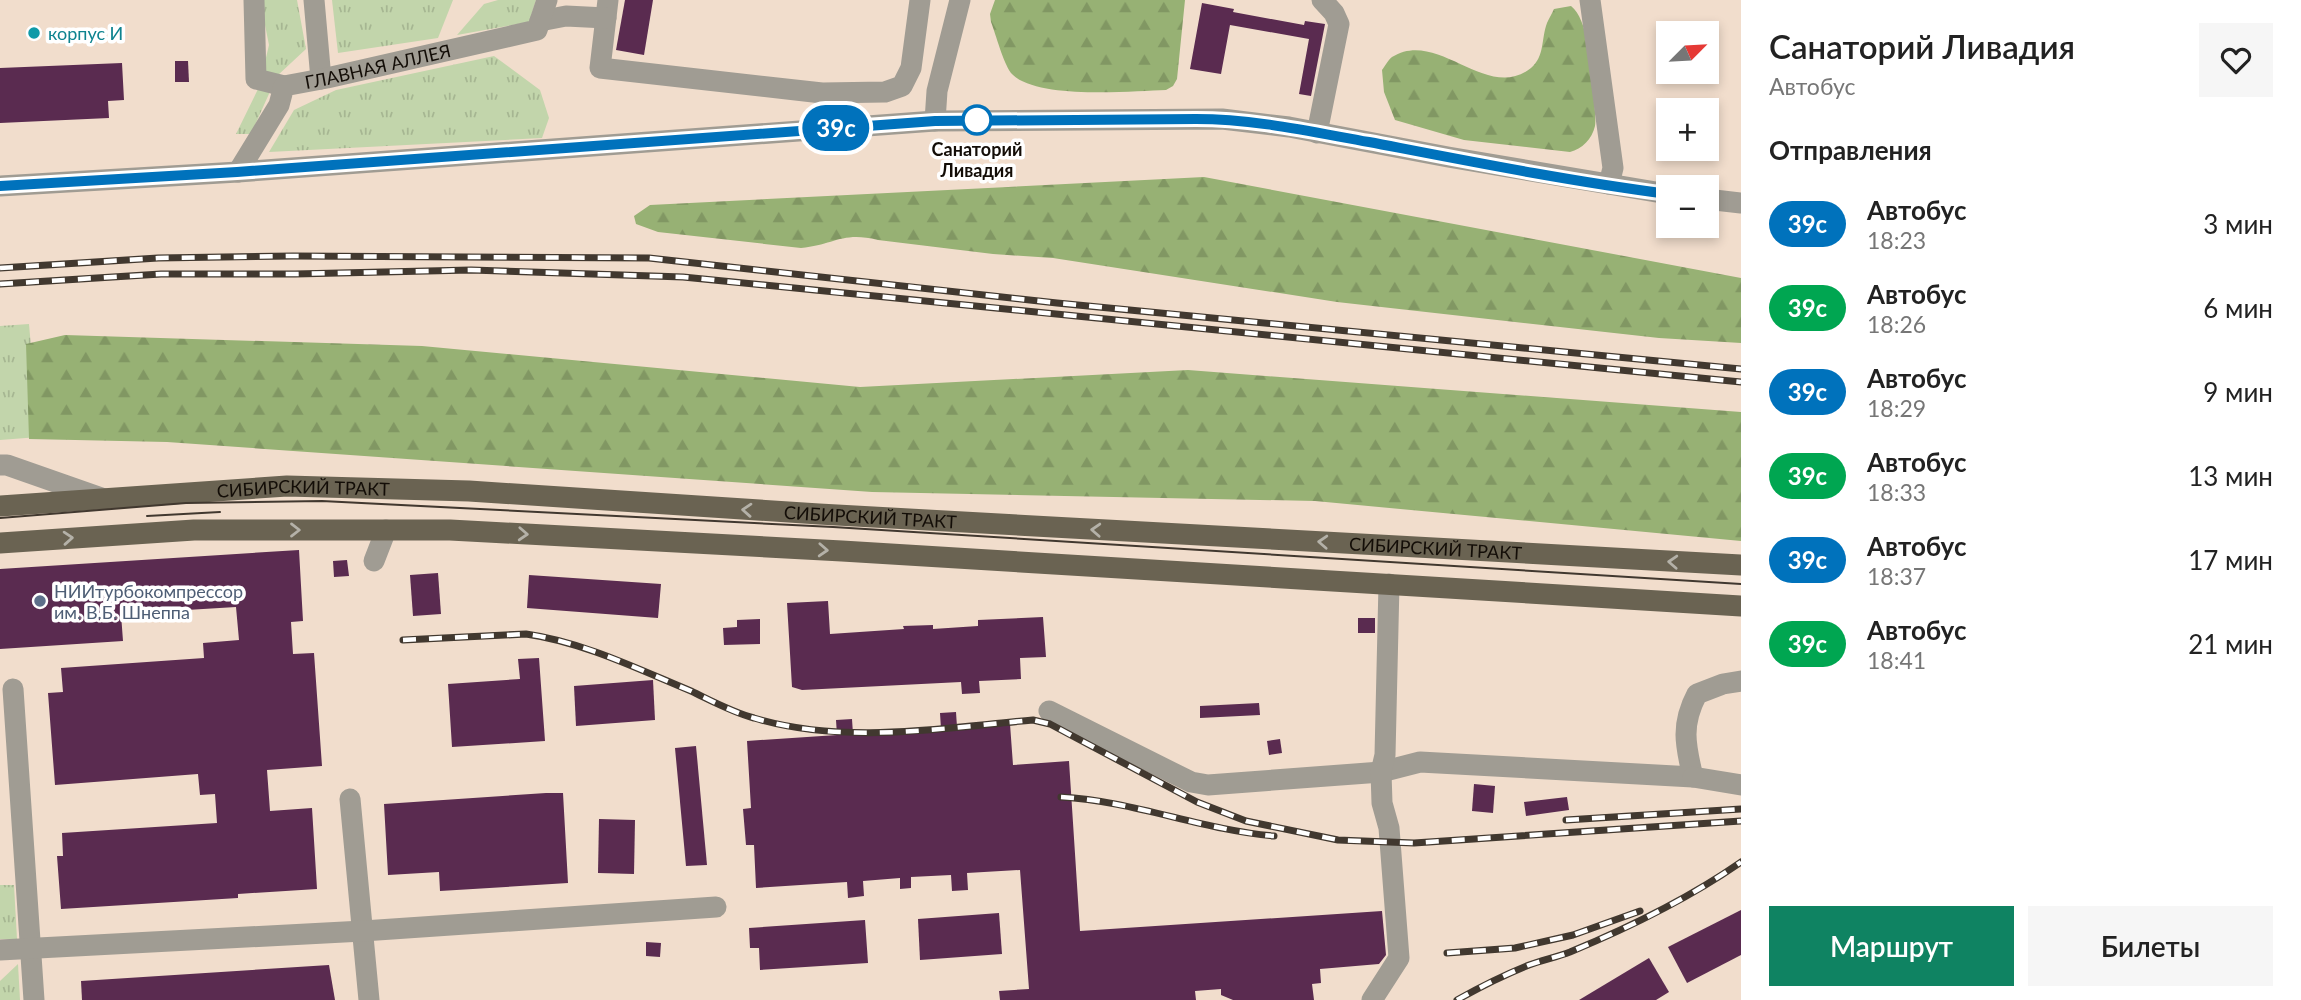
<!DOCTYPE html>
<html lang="ru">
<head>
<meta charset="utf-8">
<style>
	:root { --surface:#fff; --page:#f6f6f6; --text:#222; --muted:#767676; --accent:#0f8362 }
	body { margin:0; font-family:Lato,sans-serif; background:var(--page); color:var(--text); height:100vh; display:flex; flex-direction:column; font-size:26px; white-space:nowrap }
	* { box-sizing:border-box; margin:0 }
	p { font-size:23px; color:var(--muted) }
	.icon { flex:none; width:38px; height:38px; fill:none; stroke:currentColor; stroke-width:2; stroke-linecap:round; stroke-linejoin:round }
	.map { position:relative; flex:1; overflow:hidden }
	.panel { display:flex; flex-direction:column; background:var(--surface); width:560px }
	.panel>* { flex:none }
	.badge { padding:0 14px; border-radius:23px; font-size:24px; line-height:46px }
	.needle { width:46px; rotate:66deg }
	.fabs { position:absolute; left:1656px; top:21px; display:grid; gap:14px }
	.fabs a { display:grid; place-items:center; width:63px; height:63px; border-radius:0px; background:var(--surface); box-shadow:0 4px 10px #0003; font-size:35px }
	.map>.badge { position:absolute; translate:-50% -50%; box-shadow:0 0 0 4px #fff }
	h2 { padding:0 28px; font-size:26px; line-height:63px }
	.round { display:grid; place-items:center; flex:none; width:74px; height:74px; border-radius:0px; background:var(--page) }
	.headline { display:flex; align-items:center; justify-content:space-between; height:119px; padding:0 28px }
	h1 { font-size:33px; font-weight:600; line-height:52px }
	.primary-button { display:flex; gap:14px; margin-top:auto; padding:14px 28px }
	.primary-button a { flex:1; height:80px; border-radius:0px; background:var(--accent); color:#fff; font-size:28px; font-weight:600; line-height:80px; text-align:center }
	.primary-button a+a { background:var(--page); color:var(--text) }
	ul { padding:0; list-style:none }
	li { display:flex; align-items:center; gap:21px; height:84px; padding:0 28px }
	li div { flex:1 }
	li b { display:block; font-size:26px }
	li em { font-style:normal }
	li .badge { min-width:77px; font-weight:700; text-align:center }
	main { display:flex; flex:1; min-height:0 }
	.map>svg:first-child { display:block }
	.grass { fill:url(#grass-tufts) }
	.forest { fill:url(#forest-firs) }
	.building { fill:#5a2b50 }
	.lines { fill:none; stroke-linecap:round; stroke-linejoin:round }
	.minor { stroke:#a09c93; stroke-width:21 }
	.major { stroke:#6a6352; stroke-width:21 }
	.tram { stroke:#41382f; stroke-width:2 }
	.rail-casing { stroke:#41382f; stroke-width:7 }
	.rail { stroke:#fff; stroke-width:4.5; stroke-dasharray:13; stroke-linecap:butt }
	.oneway { stroke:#b4b1a8 }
	.line-casing { stroke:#fff; stroke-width:16 }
	.line { stroke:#0072bc; stroke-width:10 }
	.culture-dot { fill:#0f9aa8; stroke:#fff; stroke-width:2.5 }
	.stop-dot { fill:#fff; stroke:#0072bc; stroke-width:3.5 }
	.service-dot { fill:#5c6f8a; stroke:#fff; stroke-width:2.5 }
	.labels { text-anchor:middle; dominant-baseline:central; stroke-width:7; stroke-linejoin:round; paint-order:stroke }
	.culture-label { font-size:18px; fill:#0d838f; stroke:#fff; text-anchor:start }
	.street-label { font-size:18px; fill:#130d07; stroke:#fff }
	.stop-label { font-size:18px; font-weight:bold; fill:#130d07; stroke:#fff }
	.service-label { font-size:18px; fill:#4e5e75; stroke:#fff; text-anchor:start }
</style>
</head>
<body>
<main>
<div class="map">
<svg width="1741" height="1000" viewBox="0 0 1741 1000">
	<defs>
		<pattern id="grass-tufts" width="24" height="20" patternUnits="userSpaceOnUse" patternTransform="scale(1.75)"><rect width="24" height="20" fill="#c2d5ab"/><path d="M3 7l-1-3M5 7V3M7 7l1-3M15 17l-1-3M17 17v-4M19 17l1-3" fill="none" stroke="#a6b692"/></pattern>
		<pattern id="forest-firs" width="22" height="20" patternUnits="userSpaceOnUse" patternTransform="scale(1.75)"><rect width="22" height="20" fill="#97b174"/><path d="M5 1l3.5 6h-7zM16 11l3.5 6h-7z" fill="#819763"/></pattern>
	</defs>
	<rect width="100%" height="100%" fill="#f1ddcc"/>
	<g class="grass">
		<polygon points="260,0 297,0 306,49 277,76 251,134 236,134 259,87 269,45"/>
		<polygon points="332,0 453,0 438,38 338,53"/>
		<polygon points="498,0 536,0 529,22 457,35 484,4"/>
		<polygon points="494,56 540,90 549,118 542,138 269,152 294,110 336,90"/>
		<polygon points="29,324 39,437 0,440 0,326"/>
		<polygon points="0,885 14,885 17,939 0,939"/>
		<polygon points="18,964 20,1000 0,1000 0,981"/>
	</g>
	<g class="forest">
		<path d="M995 0H1185L1177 79 1173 86 1166 90C1131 91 1035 100 1011 73 1003 62 996 35 991 22L990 14Z"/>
		<path d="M1571 6C1580 13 1584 28 1587 39 1590 50 1597 117 1595 126 1592 139 1582 149 1570 152L1464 140 1395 120 1384 92 1382 70C1385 66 1388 60 1392 57 1438 28 1487 103 1531 68 1545 56 1541 39 1547 23 1549 18 1552 14 1554 9Z"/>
		<path d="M1204 177 1741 278V343L1659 338 1337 302 1053 258 993 254 878 240C842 231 834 245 801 248L658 232 636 224 634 216 650 205Z"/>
		<polygon points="65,335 422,346 860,387 1188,370 1741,412 1741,541 1315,501 872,492 167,442 29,439 26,344"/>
	</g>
	<g class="building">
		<polygon points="625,0 653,0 644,55 616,50"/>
		<polygon points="1202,3 1234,9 1233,12 1304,25 1305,21 1325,24 1311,96 1299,94 1309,39 1230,25 1221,74 1190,69"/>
		<polygon points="175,61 188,61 189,82 175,82"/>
		<polygon points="122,63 124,100 108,101 109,118 0,123 0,68"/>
		<polygon points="299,550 303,621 291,622 293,654 314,653 322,766 267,770 270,811 312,808 317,889 238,894 238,898 61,909 57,856 63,856 62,833 217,823 215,794 200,795 198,774 55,785 48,693 63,692 61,668 204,658 203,643 239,640 236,607 121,614 123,641 0,649 0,569"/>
		<polygon points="347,560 349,576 334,577 333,561"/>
		<polygon points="438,573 441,614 413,616 410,575"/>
		<polygon points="529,575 661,584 658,618 527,608"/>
		<polygon points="828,601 830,634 904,629 903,626 933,625 933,629 978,626 978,620 1043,617 1046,657 1020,658 1021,679 979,681 980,693 962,694 961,682 802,690 792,687 787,603"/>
		<rect x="1358" y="618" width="17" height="15"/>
		<polygon points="760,619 760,644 724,645 723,628 737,627 737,620"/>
		<polygon points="539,658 545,741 452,747 448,684 520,679 518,659"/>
		<polygon points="653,680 655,720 576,726 574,686"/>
		<polygon points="1259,703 1260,715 1200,718 1200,706"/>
		<polygon points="956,712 957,727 1010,724 1013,765 1069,761 1080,931 1382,911 1386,955 1379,964 1320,969 1321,983 1312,984 1314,1000 1233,1000 1221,995 1221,989 1195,991 1196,1000 1000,1000 999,991 1029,989 1020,870 967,873 968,890 952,891 951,875 911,877 911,888 900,889 900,878 863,881 864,896 848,898 847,882 756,888 754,845 746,845 743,809 751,808 747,741 837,735 836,720 852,719 853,734 941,729 940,713"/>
		<polygon points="1280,739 1282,753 1269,755 1267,741"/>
		<polygon points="696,746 707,865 686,866 675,748"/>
		<polygon points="1474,784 1495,786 1493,813 1472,811"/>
		<polygon points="546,793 563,793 568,883 440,891 439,872 388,875 384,804"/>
		<polygon points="1567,797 1569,810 1526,816 1524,802"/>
		<polygon points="599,819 635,820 634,874 598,873"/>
		<polygon points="1741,910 1741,955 1687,983 1668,947"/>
		<polygon points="999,913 1002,954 920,960 918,919"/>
		<polygon points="865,920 868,963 760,970 759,948 750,948 749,928"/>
		<polygon points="646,942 661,943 660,957 646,956"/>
		<polygon points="1649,958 1669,992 1656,1000 1579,1000"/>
		<polygon points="329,965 335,1000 82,1000 81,981"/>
	</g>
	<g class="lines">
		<g class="minor">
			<polyline points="254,0 256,79 284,86"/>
			<polyline points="314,0 321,79"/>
			<polyline points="608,0 600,68 822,93 885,92 902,86 911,68 920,0"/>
			<polyline points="1590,0 1613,168 1609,184"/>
			<polyline points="540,21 566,16 606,18"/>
			<polyline points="935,121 937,91 960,0"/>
			<polyline points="1317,133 1339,24 1334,13 1322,0"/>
			<path id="s1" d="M238 172 279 105 284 86 327 78 537 30 547 0"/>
			<polyline points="0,186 238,172 935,121 1222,119 1289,127 1448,157 1668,194"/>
			<polyline points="1706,199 1741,203"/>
			<polyline points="0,465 7,465 104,499"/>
			<polyline points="374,561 386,530"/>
			<polyline points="13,689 34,1000"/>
			<path d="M1049 711 1191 782 1208 785 1381 772 1420 762 1693 777C1685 744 1681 724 1697 694L1723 684 1741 681"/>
			<polyline points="1693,777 1741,785"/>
			<polyline points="350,799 369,1000"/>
			<polyline points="0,950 363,931 716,907"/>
			<polyline points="1372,1000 1399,958 1389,828 1382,803 1381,772 1385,755 1389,584"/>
		</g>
		<g class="major">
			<path id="s2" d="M0 506 287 486 469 491 819 514 1741 565"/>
			<polyline points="0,543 194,530 450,530 842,551 1741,606"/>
		</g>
		<g class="tram">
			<polyline points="147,516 220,512"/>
			<polyline points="0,518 186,503 322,501 833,527 1741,584"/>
		</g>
		<defs>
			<g id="rail">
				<polyline points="0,268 158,258 293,256 649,258 1057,303 1741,369"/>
				<polyline points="0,284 161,274 295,274 471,270 683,277 1741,382"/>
				<path d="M403 640 526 634C583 642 638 669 691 691 712 701 732 712 754 718 845 745 941 728 1033 720L1050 724 1197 802 1246 821 1338 840 1414 843 1741 821"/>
				<path d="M1061 797C1134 801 1202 830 1274 836"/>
				<polyline points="1566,820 1741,809"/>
				<polyline points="1447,953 1515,948 1573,935 1640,911"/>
				<path d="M1457 1000C1480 987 1504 975 1529 965 1543 960 1557 957 1570 952 1630 927 1688 899 1741 862"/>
			</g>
		</defs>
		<use href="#rail" class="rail-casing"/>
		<use href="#rail" class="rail"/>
	</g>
	<defs><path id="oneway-chevron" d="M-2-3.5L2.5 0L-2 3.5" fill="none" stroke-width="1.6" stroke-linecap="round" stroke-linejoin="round" transform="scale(1.75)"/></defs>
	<g class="oneway">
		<use href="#oneway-chevron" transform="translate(747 510) rotate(-176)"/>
		<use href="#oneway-chevron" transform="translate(295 530)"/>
		<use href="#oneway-chevron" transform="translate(1096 530) rotate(-177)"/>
		<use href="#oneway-chevron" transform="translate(523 534) rotate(3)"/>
		<use href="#oneway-chevron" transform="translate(68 538) rotate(-4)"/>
		<use href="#oneway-chevron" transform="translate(1323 542) rotate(-177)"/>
		<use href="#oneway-chevron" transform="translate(823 550) rotate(3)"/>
		<use href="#oneway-chevron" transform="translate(1673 562) rotate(-177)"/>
	</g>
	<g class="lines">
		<defs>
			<path id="line" d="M0 186 237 172 935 121 1196 119C1255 119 1312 132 1369 142 1468 161 1568 181 1668 194"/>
		</defs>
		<use href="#line" class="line-casing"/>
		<use href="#line" class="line"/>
	</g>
	<circle class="culture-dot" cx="34" cy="33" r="7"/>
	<circle class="stop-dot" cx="977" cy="120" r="14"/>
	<circle class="service-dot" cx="40" cy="601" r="7"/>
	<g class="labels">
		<g class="culture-label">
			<text x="48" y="33">корпус И</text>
		</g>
		<g class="street-label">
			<text stroke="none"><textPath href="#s1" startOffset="194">ГЛАВНАЯ АЛЛЕЯ</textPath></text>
			<text stroke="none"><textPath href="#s2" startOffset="304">СИБИРСКИЙ ТРАКТ</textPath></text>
			<text stroke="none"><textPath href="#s2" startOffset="872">СИБИРСКИЙ ТРАКТ</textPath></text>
			<text stroke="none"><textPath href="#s2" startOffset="1438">СИБИРСКИЙ ТРАКТ</textPath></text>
		</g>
		<g class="stop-label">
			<text x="977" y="149">Санаторий<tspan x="977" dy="21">Ливадия</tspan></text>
		</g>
		<g class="service-label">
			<text x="54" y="591">НИИтурбокомпрессор<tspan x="54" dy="21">им. В.Б. Шнеппа</tspan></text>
		</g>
	</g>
</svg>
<div class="fabs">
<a><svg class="needle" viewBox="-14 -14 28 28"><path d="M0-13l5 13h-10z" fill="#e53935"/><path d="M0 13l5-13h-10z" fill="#767676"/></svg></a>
<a>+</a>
<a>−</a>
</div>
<b class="badge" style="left:836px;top:128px;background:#0072bc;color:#fff">39c</b>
</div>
<section class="panel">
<div class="headline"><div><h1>Санаторий Ливадия</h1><p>Автобус</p></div><a class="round"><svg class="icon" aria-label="heart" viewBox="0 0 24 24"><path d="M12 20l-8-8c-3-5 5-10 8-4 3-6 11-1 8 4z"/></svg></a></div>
<h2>Отправления</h2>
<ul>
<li><span class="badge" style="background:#0072bc;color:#fff">39c</span><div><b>Автобус</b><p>18:23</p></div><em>3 мин</em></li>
<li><span class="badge" style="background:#00a651;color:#fff">39с</span><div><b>Автобус</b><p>18:26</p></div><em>6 мин</em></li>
<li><span class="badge" style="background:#0072bc;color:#fff">39c</span><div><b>Автобус</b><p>18:29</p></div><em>9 мин</em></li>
<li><span class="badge" style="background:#00a651;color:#fff">39с</span><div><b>Автобус</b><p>18:33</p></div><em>13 мин</em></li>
<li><span class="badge" style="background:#0072bc;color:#fff">39c</span><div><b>Автобус</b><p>18:37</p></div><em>17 мин</em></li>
<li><span class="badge" style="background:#00a651;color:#fff">39с</span><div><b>Автобус</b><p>18:41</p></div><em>21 мин</em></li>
</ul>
<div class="primary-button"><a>Маршрут</a><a>Билеты</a></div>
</section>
</main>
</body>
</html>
